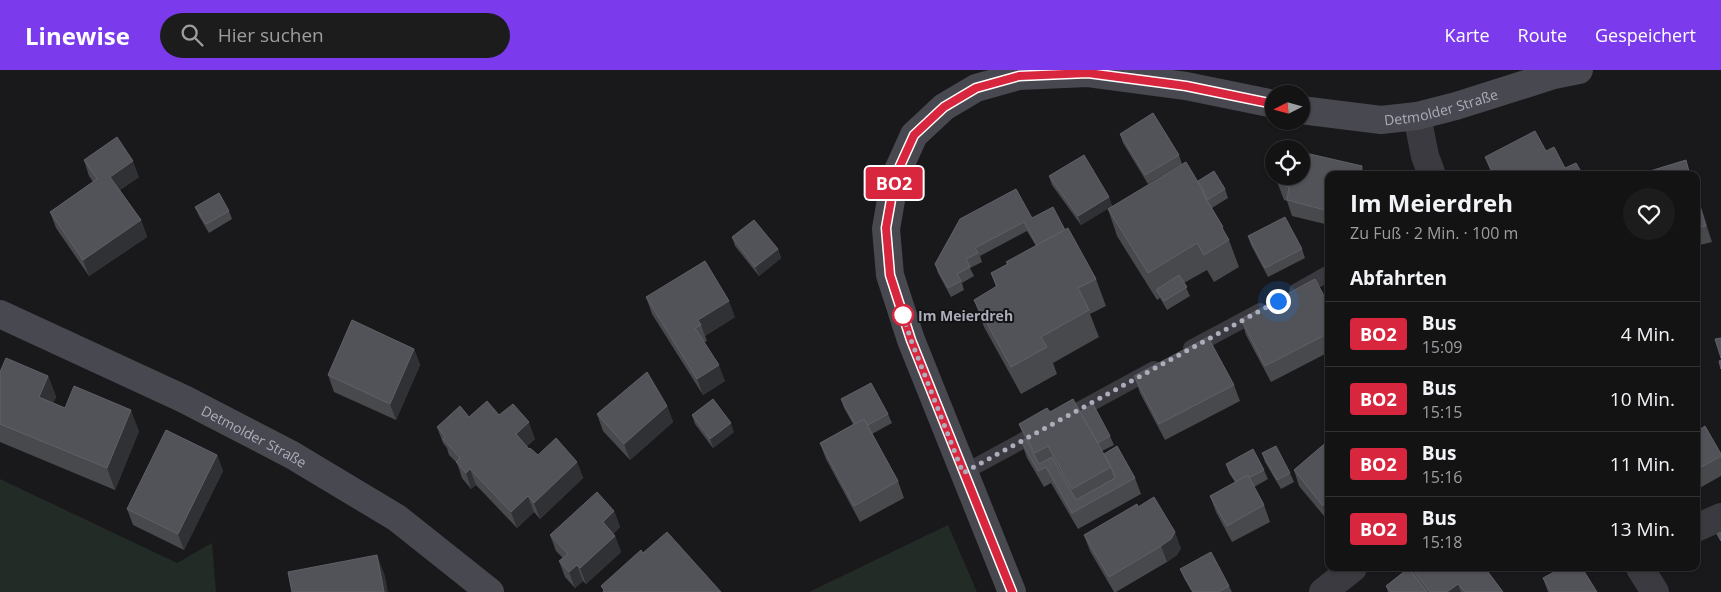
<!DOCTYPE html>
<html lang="de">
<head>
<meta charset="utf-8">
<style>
	:root { --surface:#131314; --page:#1c1c1d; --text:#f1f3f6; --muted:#9d9ea0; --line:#323234; --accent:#7c3aed }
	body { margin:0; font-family:"Open Sans",sans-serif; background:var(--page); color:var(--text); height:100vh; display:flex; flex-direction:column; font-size:19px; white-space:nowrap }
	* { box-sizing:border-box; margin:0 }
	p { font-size:16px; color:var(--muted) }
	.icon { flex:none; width:28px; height:28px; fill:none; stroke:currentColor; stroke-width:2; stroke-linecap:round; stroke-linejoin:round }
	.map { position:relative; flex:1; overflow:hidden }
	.drawer { position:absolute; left:1325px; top:101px; width:375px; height:400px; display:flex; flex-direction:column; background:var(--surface); border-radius:10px; box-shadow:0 1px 4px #0004,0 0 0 1px var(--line) }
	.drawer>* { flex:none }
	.badge { padding:0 10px; border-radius:4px; font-size:18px; line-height:32px }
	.needle { width:32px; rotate:264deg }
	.buttons { position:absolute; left:1265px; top:15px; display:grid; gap:10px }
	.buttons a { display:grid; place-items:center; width:45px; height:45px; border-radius:50%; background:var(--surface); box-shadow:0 1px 4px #0004,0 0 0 1px var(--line); font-size:25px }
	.you { position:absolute; width:25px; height:25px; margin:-12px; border:4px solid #fff; border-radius:50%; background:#1a73e8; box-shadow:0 0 0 8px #1a73e833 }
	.map>.badge { position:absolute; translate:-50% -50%; box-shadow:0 0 0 2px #fff }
	h2 { padding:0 25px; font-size:19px; line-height:45px }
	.round { display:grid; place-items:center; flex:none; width:52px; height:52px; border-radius:26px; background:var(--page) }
	.summary { display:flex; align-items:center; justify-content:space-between; height:85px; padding:0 25px }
	h1 { font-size:24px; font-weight:700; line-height:38px }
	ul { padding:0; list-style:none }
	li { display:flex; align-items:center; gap:15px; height:65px; padding:0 25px; border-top:1px solid var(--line) }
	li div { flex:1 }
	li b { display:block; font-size:19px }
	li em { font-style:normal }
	li .badge { min-width:55px; font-weight:700; text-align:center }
	header { display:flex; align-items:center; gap:30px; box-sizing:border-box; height:70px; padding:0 25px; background:var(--accent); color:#fff }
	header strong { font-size:24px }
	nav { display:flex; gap:28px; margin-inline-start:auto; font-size:18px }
	.search { width:350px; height:45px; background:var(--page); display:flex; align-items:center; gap:12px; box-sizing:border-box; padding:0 18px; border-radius:28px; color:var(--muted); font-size:19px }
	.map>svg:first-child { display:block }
	.green { fill:#222b25 }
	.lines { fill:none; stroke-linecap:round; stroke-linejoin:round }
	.service { stroke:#3a3a40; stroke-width:16 }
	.minor { stroke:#3a3a40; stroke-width:28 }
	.secondary { stroke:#484850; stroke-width:28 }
	.wall { fill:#47494d }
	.shaded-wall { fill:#303134 }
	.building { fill:#525359; stroke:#606168 }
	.line-casing { stroke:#fff; stroke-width:11 }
	.line { stroke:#d7263d; stroke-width:8 }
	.walk { stroke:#abadba; stroke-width:5; stroke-dasharray:0 9 }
	.stop-dot { fill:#fff; stroke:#d7263d; stroke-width:2.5 }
	.labels { text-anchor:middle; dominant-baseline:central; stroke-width:4; stroke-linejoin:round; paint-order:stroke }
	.street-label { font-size:14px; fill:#abadba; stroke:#141316 }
	.stop-label { font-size:14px; font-weight:bold; fill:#abadba; stroke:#141316; text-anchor:start }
</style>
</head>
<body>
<header>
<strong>Linewise</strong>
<div class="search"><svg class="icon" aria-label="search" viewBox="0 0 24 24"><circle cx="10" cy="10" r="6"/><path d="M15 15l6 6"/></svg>Hier suchen</div>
<nav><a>Karte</a><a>Route</a><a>Gespeichert</a></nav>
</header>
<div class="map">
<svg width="1721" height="522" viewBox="0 0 1721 522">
	<rect width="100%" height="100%" fill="#19191b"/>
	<g class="green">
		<polygon points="0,409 177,493 212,473 216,522 0,522"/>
		<polygon points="948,455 977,522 809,522"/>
	</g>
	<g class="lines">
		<g class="service">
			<polyline points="1297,221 1329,203"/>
			<polyline points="1191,278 1260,241"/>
			<polyline points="963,403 1154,299"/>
		</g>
		<g class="minor">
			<polyline points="1417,46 1425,86 1432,105"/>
			<polyline points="1696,458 1721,447"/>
			<polyline points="1640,498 1655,522"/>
			<polyline points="1323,522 1353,498"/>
		</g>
		<g class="secondary">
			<path id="s1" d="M1301 40 1381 50 1417 46 1456 36 1554 5 1579 0"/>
			<path id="s2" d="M0 244 184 329 292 385 397 448 490 522"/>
			<polyline points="1012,522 911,270 890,205 886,159 895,107 914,65 944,37 976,18 1019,6 1088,3 1186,16 1274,34"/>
		</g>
	</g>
	<g class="wall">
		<polygon points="1120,64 1179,85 1182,94 1148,114 1123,73"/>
		<polygon points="1546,81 1565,98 1583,105 1492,105 1485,87"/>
		<polygon points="84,90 139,107 120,120 141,150 147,167 89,206 56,158 50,142 93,112 89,106"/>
		<polygon points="1329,105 1329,155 1292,146 1287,131 1284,130 1278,114"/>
		<polygon points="1049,106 1109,127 1112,136 1081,155 1052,115"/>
		<polygon points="1198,111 1225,119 1228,128 1212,138 1229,170 1239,197 1214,212 1207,200 1184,213 1190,226 1167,240 1160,228 1157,230 1117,166 1108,139"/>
		<polygon points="1696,121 1712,172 1696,176"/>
		<polygon points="195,137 229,141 232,149 209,163 199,146"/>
		<polygon points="1032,148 1065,160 1096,209 1106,236 1090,244 1099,267 1053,293 1057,304 1021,324 984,257 974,230 996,217 991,203 1007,194 1006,192 1036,176 1027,161 980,186 982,192 970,198 974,206 962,213 964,220 951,227 938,203 935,194"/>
		<polygon points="1248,166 1302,179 1305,188 1268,207 1251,175"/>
		<polygon points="732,167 778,179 781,188 759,206 735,176"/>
		<polygon points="646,227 735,247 705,266 707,271 704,272 725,311 703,325 652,244"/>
		<polygon points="1329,235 1329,282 1271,312 1246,265 1241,249"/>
		<polygon points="414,279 420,295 396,350 334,322 328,305"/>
		<polygon points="0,302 48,306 56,327 53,333 65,338 139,361 115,420 0,372"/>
		<polygon points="1134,306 1234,315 1240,331 1165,370 1140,323"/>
		<polygon points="841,329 888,344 892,353 872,364 898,411 904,428 860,452 826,389 820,373 853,354 844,338"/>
		<polygon points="667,336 673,352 630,390 603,361 597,344"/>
		<polygon points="1050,342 1080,342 1110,366 1114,375 1102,381 1104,384 1135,408 1141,424 1078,459 1051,413 1044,417 1027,388 1021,371 1025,370 1019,354"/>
		<polygon points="499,345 535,369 527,376 529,379 538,385 577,392 583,408 540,449 534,442 517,458 476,415 471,419 462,408 457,393 449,385 447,378 443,373 437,357"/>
		<polygon points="692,345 734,362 713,378 695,354"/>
		<polygon points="1696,362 1721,384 1721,406 1696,420"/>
		<polygon points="1329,370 1329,452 1299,416 1294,400"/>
		<polygon points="1262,383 1290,403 1294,412 1281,419 1265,392"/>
		<polygon points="217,385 223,401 184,480 133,455 127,439"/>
		<polygon points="1226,394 1264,400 1268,409 1254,417 1264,435 1270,452 1232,472 1216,442 1210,426 1235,412 1229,403"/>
		<polygon points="1138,437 1181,478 1177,485 1167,492 1116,522 1114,522 1090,481 1084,465"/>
		<polygon points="614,441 620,457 613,464 615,466 621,482 586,514 583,511 575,518 565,507 559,491 563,488 556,481 550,465"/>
		<polygon points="1407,498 1485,498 1503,522 1388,522 1386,516 1408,498"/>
		<polygon points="1180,499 1229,516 1232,522 1192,522 1184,508"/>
		<polygon points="1543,508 1597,522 1548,522"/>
	</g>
	<g class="shaded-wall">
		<polygon points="133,91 139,107 116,123 110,107"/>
		<polygon points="1362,96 1365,105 1360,105"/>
		<polygon points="1696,121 1712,172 1706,156 1696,124"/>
		<polygon points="1109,127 1112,136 1081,155 1078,146"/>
		<polygon points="141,150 147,167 89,206 83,190"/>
		<polygon points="778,179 781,188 759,206 755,197"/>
		<polygon points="729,231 735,247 705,266 701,255 698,250"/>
		<polygon points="414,279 420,295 396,350 390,334"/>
		<polygon points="719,295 725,311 703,325 697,309"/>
		<polygon points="48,306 56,327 47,349 39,327"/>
		<polygon points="667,336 673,352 630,390 624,374"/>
		<polygon points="131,340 139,361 115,420 107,398"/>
		<polygon points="529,352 535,369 522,380 516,364"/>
		<polygon points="731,353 734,362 713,378 710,369"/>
		<polygon points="217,385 223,401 184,480 178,464"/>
		<polygon points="577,392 583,408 540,449 534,433"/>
		<polygon points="470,399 476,415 471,419 466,403"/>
		<polygon points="528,426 534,442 517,458 511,442"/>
		<polygon points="1329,431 1329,452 1323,436"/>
		<polygon points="614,441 620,457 608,468 603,452"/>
		<polygon points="1175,462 1181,478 1177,485 1167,492 1161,476"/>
		<polygon points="615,466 621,482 586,514 580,498"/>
		<polygon points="377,485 385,506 388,522 384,522"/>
		<polygon points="577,495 583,511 575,518 569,502"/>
		<polygon points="1458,514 1461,522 1447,522"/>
	</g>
	<g class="building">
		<polygon points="1153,43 1179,85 1145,105 1120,64"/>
		<polygon points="1535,61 1546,81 1554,77 1565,98 1576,93 1583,105 1494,105 1485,87"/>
		<polygon points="117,67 133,91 110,107 141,150 83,190 50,142 97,109 84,90"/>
		<polygon points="1301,82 1362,96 1360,105 1329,105 1329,141 1287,130 1289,117 1278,114 1280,106 1301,106"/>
		<polygon points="1084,85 1109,127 1078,146 1049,106"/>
		<polygon points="1686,90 1690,105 1637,105"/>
		<polygon points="1186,92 1204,122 1202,122 1223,157 1222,158 1229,170 1204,185 1197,173 1148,203 1108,139"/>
		<polygon points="1214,101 1225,119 1207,130 1204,122 1198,111"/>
		<polygon points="1016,119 1032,148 1053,137 1065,160 1037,175 1024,152 975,178 978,183 966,189 970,197 957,204 961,211 948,218 935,194 960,149"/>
		<polygon points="219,123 229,141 206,154 195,137"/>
		<polygon points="1696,124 1706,156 1696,158"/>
		<polygon points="1285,147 1302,179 1265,198 1248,166"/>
		<polygon points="754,150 778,179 755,197 732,167"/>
		<polygon points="1068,158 1096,209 1078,218 1089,240 1041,267 1047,277 1011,297 974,230 997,216 991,203 1008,194 1006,192"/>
		<polygon points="705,191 729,231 698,250 701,255 695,258 719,295 697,309 646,227"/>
		<polygon points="1179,205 1187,217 1164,231 1156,220"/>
		<polygon points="1315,209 1329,235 1329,263 1265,296 1241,249"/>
		<polygon points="352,250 414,279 390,334 328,305"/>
		<polygon points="1208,267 1234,315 1159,354 1134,306"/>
		<polygon points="1721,268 1721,288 1715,269"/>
		<polygon points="6,288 48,306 39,327 65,338 74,316 131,340 107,398 0,354 0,302"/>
		<polygon points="1721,290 1721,299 1719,291"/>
		<polygon points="647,302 667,336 624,374 597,344"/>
		<polygon points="871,313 888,344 868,355 864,349 855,354 841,329"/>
		<polygon points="713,329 731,353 710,369 692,345"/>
		<polygon points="1073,329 1111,397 1072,419 1048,376 1035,383 1019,354 1047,338 1050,342"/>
		<polygon points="487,331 499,345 513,334 529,352 516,364 529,379 530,378 538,385 556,368 577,392 534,433 528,426 511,442 470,399 466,403 456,392 460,388 443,369 445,367 437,357 460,336 469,347"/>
		<polygon points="1093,334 1110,366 1098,373 1080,342"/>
		<polygon points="864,349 898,411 854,436 820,373"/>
		<polygon points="1705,356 1721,384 1721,386 1696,400 1696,362"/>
		<polygon points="166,360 217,385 178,464 127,439"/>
		<polygon points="1026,369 1039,394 1052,387 1076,430 1115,408 1111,397 1104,384 1117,376 1135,408 1072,443 1046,397 1038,401 1021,371"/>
		<polygon points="1329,370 1329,431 1323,436 1294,400"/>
		<polygon points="1276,376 1290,403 1277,410 1262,383"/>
		<polygon points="1253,379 1264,400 1249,408 1248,405 1236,412 1226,394"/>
		<polygon points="1248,405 1264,435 1227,456 1210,426"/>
		<polygon points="597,422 614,441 603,452 615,466 580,498 577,495 569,502 559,491 568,484 550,465"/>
		<polygon points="1154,427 1175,462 1171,469 1161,476 1109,507 1084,465 1137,434 1138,437"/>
		<polygon points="667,462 721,522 603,522 604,520 601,516 641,480 643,483"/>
		<polygon points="1721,462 1721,471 1717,464"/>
		<polygon points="1211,482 1229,516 1218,522 1193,522 1180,499"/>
		<polygon points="377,485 384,522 292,522 288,502"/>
		<polygon points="1409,498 1427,522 1391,522 1386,516"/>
		<polygon points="1412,498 1485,498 1503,522 1465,522 1458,514 1447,522 1430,522"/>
		<polygon points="1561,498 1582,498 1597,522 1551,522 1543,508"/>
	</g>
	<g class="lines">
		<defs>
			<polyline id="line" points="1012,522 911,270 890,205 886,158 895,107 914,65 944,37 976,18 1019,6 1088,3 1186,16 1274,34"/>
		</defs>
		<use href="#line" class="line-casing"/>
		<use href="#line" class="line"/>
		<polyline class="walk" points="903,245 900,237 911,270 963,403 1278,231"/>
	</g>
	<circle class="stop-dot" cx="903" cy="245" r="10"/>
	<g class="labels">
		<g class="street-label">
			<text stroke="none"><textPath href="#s1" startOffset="142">Detmolder Straße</textPath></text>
			<text stroke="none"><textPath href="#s2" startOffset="282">Detmolder Straße</textPath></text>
		</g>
		<g class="stop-label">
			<text x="918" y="245">Im Meierdreh</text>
		</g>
	</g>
</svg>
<div class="buttons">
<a><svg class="needle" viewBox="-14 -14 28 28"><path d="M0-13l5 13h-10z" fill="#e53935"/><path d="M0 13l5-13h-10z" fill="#9d9ea0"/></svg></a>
<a><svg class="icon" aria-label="locate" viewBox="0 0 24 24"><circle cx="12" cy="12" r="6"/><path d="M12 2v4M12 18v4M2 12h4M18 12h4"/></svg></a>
</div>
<div class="you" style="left:1278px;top:231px"></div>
<b class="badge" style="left:894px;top:113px;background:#d7263d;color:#fff">BO2</b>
<section class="drawer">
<div class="summary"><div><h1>Im Meierdreh</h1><p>Zu Fuß · 2 Min. · 100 m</p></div><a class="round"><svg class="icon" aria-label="heart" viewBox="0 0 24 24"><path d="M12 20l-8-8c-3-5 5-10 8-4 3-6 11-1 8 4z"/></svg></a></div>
<h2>Abfahrten</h2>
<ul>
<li><span class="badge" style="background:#d7263d;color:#fff">BO2</span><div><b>Bus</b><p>15:09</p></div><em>4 Min.</em></li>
<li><span class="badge" style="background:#d7263d;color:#fff">BO2</span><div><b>Bus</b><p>15:15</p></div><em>10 Min.</em></li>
<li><span class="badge" style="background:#d7263d;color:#fff">BO2</span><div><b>Bus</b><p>15:16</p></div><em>11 Min.</em></li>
<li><span class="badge" style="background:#d7263d;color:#fff">BO2</span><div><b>Bus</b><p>15:18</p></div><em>13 Min.</em></li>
</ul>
</section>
</div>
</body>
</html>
